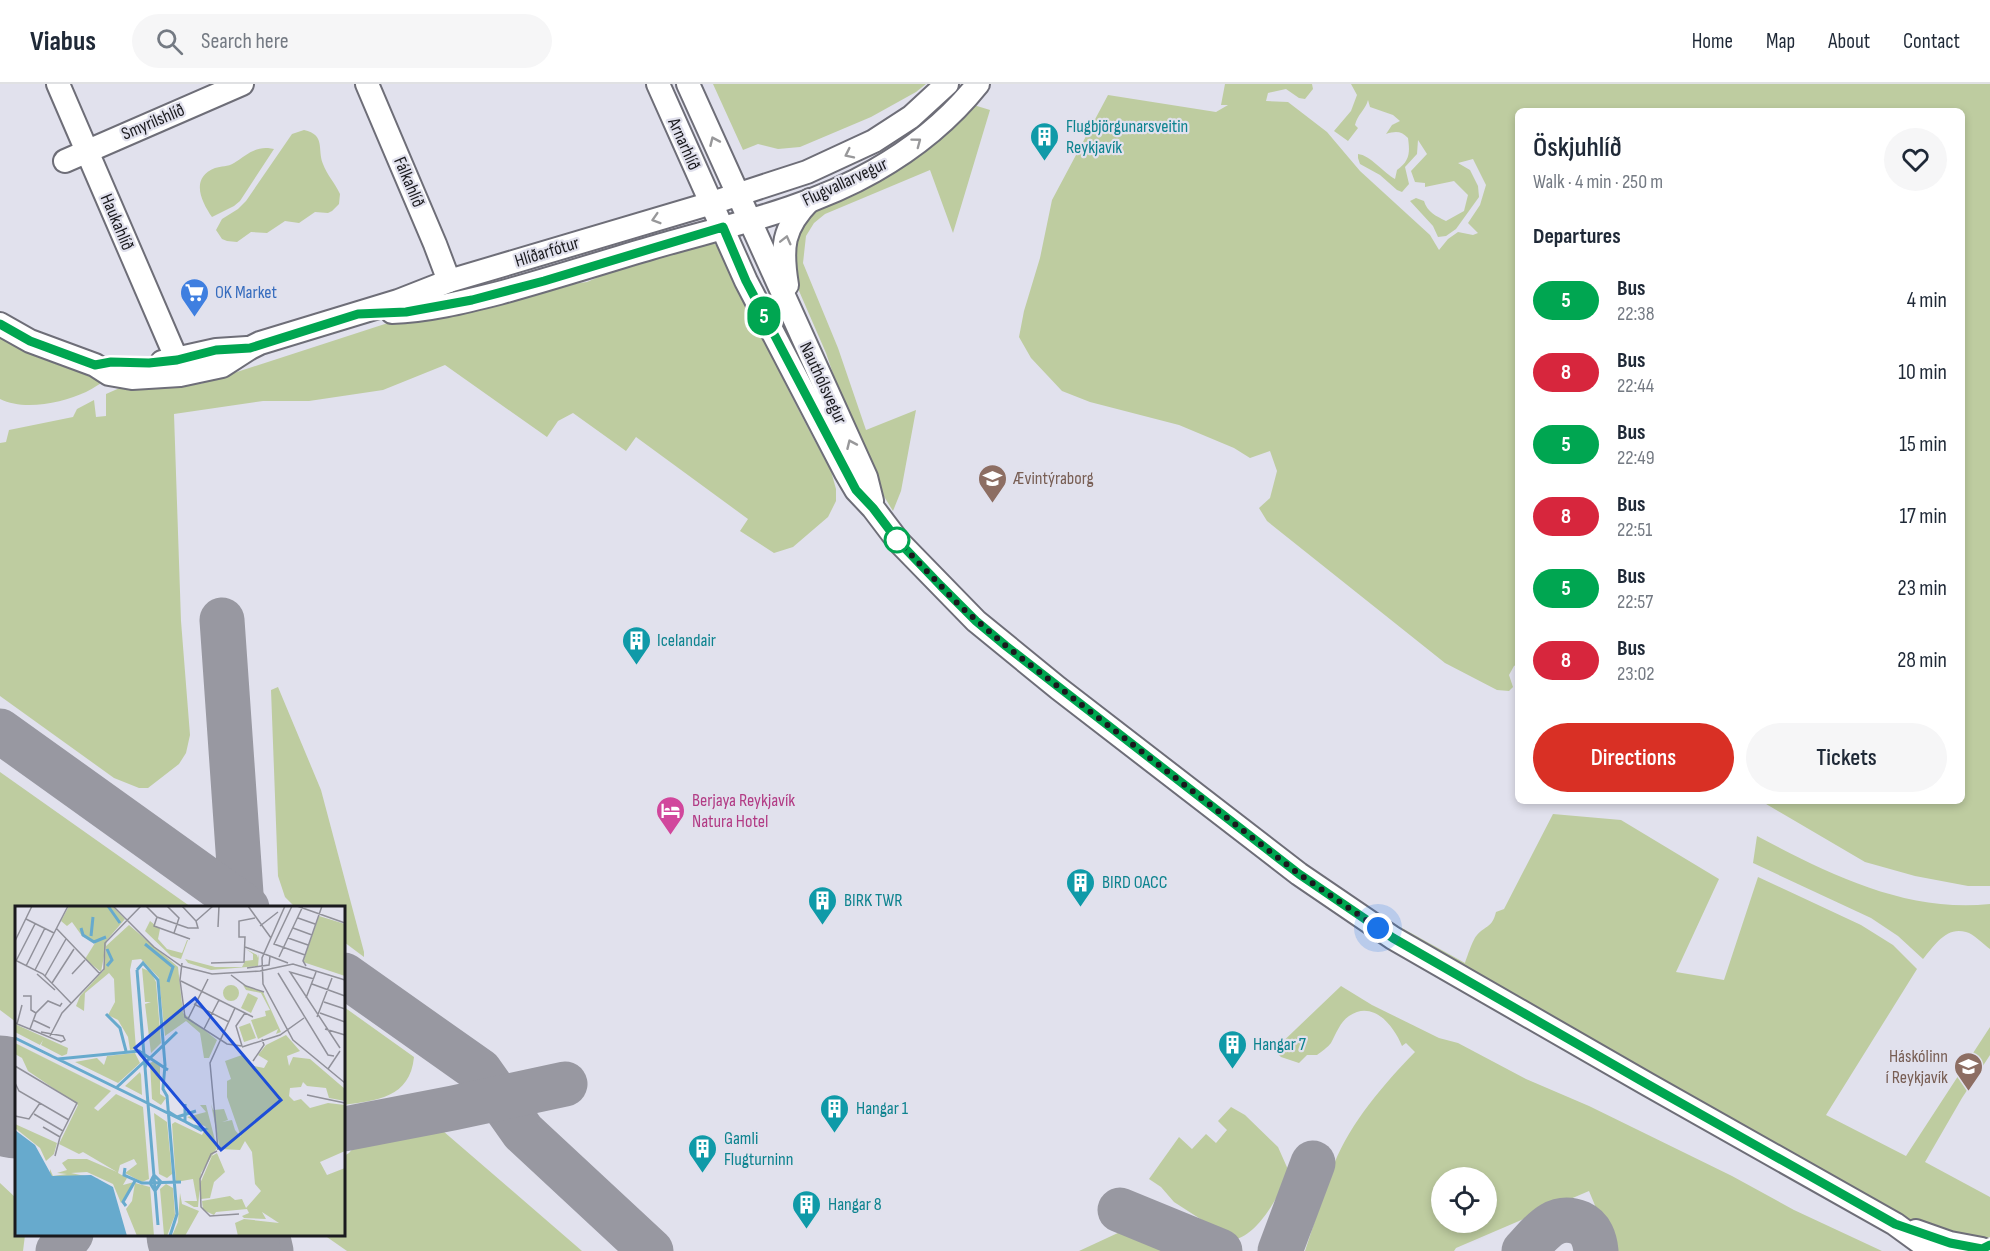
<!DOCTYPE html>
<html lang="en">
<head>
<meta charset="utf-8">
<style>
	:root { --surface:#fff; --page:#f6f6f7; --text:#1f2937; --muted:#747a83; --line:#e0e1e3; --accent:#d93025 }
	body { margin:0; font-family:"Sofia Sans Condensed",sans-serif; background:var(--page); color:var(--text); height:100vh; display:flex; flex-direction:column; font-size:22px; white-space:nowrap }
	* { box-sizing:border-box; margin:0 }
	p { font-size:20px; color:var(--muted) }
	.icon { flex:none; width:33px; height:33px; fill:none; stroke:currentColor; stroke-width:2; stroke-linecap:round; stroke-linejoin:round }
	.map { position:relative; flex:1; overflow:hidden }
	.drawer { position:absolute; left:1515px; top:24px; width:450px; height:696px; display:flex; flex-direction:column; background:var(--surface); border-radius:9px; box-shadow:0 3px 9px #0003 }
	.drawer>* { flex:none }
	.badge { padding:0 12px; border-radius:20px; font-size:21px; line-height:39px }
	.fabs { position:absolute; left:1431px; top:1083px; display:grid; gap:12px }
	.fabs a { display:grid; place-items:center; width:66px; height:66px; border-radius:50%; background:var(--surface); box-shadow:0 3px 9px #0003; font-size:30px }
	.you { position:absolute; width:30px; height:30px; margin:-15px; border:4px solid #fff; border-radius:50%; background:#1a73e8; box-shadow:0 0 0 9px #1a73e833 }
	.map>.badge { position:absolute; translate:-50% -50%; box-shadow:0 0 0 3px #fff }
	h2 { padding:0 18px; font-size:22px; line-height:54px }
	.round { display:grid; place-items:center; flex:none; width:63px; height:63px; border-radius:32px; background:var(--page) }
	.overview { display:flex; align-items:center; justify-content:space-between; height:102px; padding:0 18px }
	h1 { font-size:28px; font-weight:600; line-height:45px }
	.action { display:flex; gap:12px; margin-top:auto; padding:12px 18px }
	.action a { flex:1; height:69px; border-radius:36px; background:var(--accent); color:#fff; font-size:24px; font-weight:600; line-height:69px; text-align:center }
	.action a+a { background:var(--page); color:var(--text) }
	ul { padding:0; list-style:none }
	li { display:flex; align-items:center; gap:18px; height:72px; padding:0 18px }
	li div { flex:1 }
	li b { display:block; font-size:22px }
	li em { font-style:normal }
	li .badge { min-width:66px; font-weight:700; text-align:center }
	header { display:flex; align-items:center; gap:36px; box-sizing:border-box; height:84px; padding:0 30px; background:var(--surface); border-bottom:2px solid var(--line) }
	header strong { font-size:28px }
	nav { display:flex; gap:33px; margin-inline-start:auto; font-size:21px }
	.search { width:420px; height:54px; background:var(--page); display:flex; align-items:center; gap:15px; box-sizing:border-box; padding:0 21px; border-radius:33px; color:var(--muted); font-size:22px }
	.map>svg:first-child { display:block }
	.green { fill:#becca0; fill-rule:evenodd }
	.lines { fill:none; stroke-linecap:round; stroke-linejoin:round }
	.taxiway { stroke:#9898a1; stroke-width:45 }
	.runway { stroke:#9898a1; stroke-width:111 }
	.minor-casing { stroke:#6e6e78; stroke-width:26 }
	.minor { stroke:#fff; stroke-width:22 }
	.oneway { stroke:#98989a }
	.line-casing { stroke:#fff; stroke-width:14 }
	.line { stroke:#00a651; stroke-width:9 }
	.walk { stroke:#1a1a1e; stroke-width:6; stroke-dasharray:0 10.8 }
	.stop-dot { fill:#fff; stroke:#00a651; stroke-width:3 }
	.labels { text-anchor:middle; dominant-baseline:central; stroke-width:4.5; stroke-linejoin:round; paint-order:stroke }
	.street-label { font-size:18px; fill:#1a1a1e; stroke:#e1e1ed }
	.culture-label { font-size:18px; fill:#0d838f; stroke:#e1e1ed; text-anchor:start }
	.shop-label { font-size:18px; fill:#366cbe; stroke:#e1e1ed; text-anchor:start }
	.education-label { font-size:18px; fill:#785e54; stroke:#e1e1ed; text-anchor:start }
	.hotel-label { font-size:18px; fill:#b23c85; stroke:#e1e1ed; text-anchor:start }
	.inset-river { fill:none; stroke:#67aacd; stroke-width:3 }
	.inset-road { fill:none; stroke:#91919a; stroke-width:1.5 }
	.view { fill:#1d4ed8; fill-opacity:0.15; stroke:#1d4ed8; stroke-width:3 }
	.inset-edge { fill:none; stroke:#1a1a1e; stroke-width:3 }
</style>
</head>
<body>
<header>
<strong>Viabus</strong>
<div class="search"><svg class="icon" aria-label="search" viewBox="0 0 24 24"><circle cx="10" cy="10" r="6"/><path d="M15 15l6 6"/></svg>Search here</div>
<nav><a>Home</a><a>Map</a><a>About</a><a>Contact</a></nav>
</header>
<div class="map">
<svg width="1990" height="1167" viewBox="0 0 1990 1167">
	<rect width="100%" height="100%" fill="#e1e1ed"/>
	<g class="green">
		<polygon points="713,0 926,0 916,8 871,33 800,63 778,65 758,60 743,66"/>
		<path d="M1225 0H1312L1313 5 1305 15 1299 14 1286 5 1268 9 1266 17 1288 18 1327 48 1360 87 1430 151 1439 166 1448 155 1458 148 1473 151 1478 149 1468 139 1480 121 1486 101 1473 75 1458 79 1470 86 1478 102 1479 113 1456 145 1446 152 1438 153 1433 142 1410 117 1416 114 1424 117C1427 128 1436 132 1446 137L1464 127 1468 111 1454 97 1425 103V99L1415 98 1411 87 1427 70 1418 56 1417 70 1405 83 1409 100 1402 108 1397 106 1380 91 1360 80 1358 74V70C1370 71 1384 89 1395 95L1397 86C1410 77 1410 68 1408 54 1401 47 1396 47 1386 50L1392 41 1400 37 1393 31 1370 23 1368 16C1366 25 1357 31 1355 41L1358 44 1348 57 1334 47 1351 27 1357 11 1351 0H1990V802H1968L1915 792 1865 778 1761 717H1962V27H1518V580L1514 582 1509 591 1513 603 1509 607 1497 606 1445 579 1267 437 1259 424 1270 414 1277 387 1270 367 1250 374 1234 364 1179 341 1090 318 1062 307 1031 274 1019 253 1024 227 1040 174 1052 116 1108 11 1216 28 1228 21H1221Z"/>
		<polygon points="967,22 977,22 990,26 953,149 930,86 825,130 814,139 806,152 803,179 838,264 866,346 916,326 901,407 893,427 877,401 851,343 826,269 796,200 791,160 801,134"/>
		<path d="M304 46C326 51 317 65 323 80 327 91 335 99 340 110L339 120 332 127 328 129 315 128 299 139 285 137 267 149 251 148 237 158 227 157 222 155 216 146 222 135 238 125 246 117 292 50Z"/>
		<path d="M268 64 274 65 240 117 234 122 212 133C201 117 190 94 215 84 221 82 228 83 234 79 245 72 254 63 268 64Z"/>
		<path d="M701 153 726 166C755 243 792 315 831 387L836 405V417L828 433 793 463 774 469 740 447 748 435 636 353 626 367 573 329 558 337 547 353 445 281 383 306 309 317H263L174 330 181 537 190 651 186 669 179 680 148 704H139L114 694 0 612V359L6 358 9 346 73 333 77 325 94 316 96 333 106 332V310L131 299 200 300 391 238 544 204 587 198 667 163Z"/>
		<path d="M0 254 56 280 110 294C102 298 94 304 86 308 62 319 24 327 0 315Z"/>
		<polygon points="278,603 321,706 364,868 364,873 344,858 344,824 295,823 285,813 278,792 271,606"/>
		<polygon points="0,688 191,823 16,824 16,938 0,926"/>
		<path d="M1553 730 1621 736 1719 795 1676 888 1724 896 1758 793 1861 841 1893 861 1917 885 1826 1031 1906 1072 1990 943V971L1962 1014 1925 1078 1990 1113V1153C1963 1162 1923 1143 1898 1131L1373 834 1366 824 1465 879C1467 873 1473 855 1477 851 1486 841 1492 844 1496 828L1504 825Z"/>
		<path d="M1757 752C1829 790 1906 829 1990 820V865C1983 860 1974 850 1966 848 1946 842 1934 862 1923 875L1898 852 1871 834 1753 779Z"/>
		<path d="M1341 902 1372 921 1439 954 1458 959 1526 995 1589 1022 1732 1092 1794 1126 1882 1167H1614L1589 1107 1456 1164 1454 1167H1305C1315 1138 1323 1108 1334 1080 1351 1038 1384 1000 1415 968L1406 959 1402 962C1394 942 1373 915 1349 932 1340 938 1336 950 1331 959 1328 963 1321 968 1317 971H1307L1299 979 1281 973 1274 966ZM1442 1094H1486V1138H1442Z"/>
		<path d="M344 923 414 973C410 1014 377 1016 344 1021Z"/>
		<path d="M1231 1023 1245 1031 1278 1063 1290 1090C1277 1112 1260 1150 1233 1156L1174 1118 1161 1103 1149 1095 1179 1053 1192 1065 1206 1050 1216 1059 1227 1046 1218 1037Z"/>
		<polygon points="443,1047 582,1167 347,1167 324,1151 344,1150 344,1072 349,1069 355,1062"/>
		<polygon points="0,1099 16,1114 16,1150 25,1151 23,1167 0,1167"/>
		<polygon points="1120,1148 1157,1158 1178,1167 1079,1167"/>
	</g>
	<g class="lines">
		<g class="taxiway">
			<polyline points="222,536 242,824"/>
			<polyline points="0,647 247,824"/>
			<polyline points="344,891 480,987 523,1048 651,1167"/>
			<polyline points="344,1045 453,1024 565,1000"/>
			<polyline points="1120,1126 1220,1167"/>
			<polyline points="267,1150 271,1167"/>
			<polyline points="58,1167 71,1150"/>
			<polyline points="1280,1167 1313,1079"/>
			<path d="M1524 1167C1540 1150 1554 1128 1580 1139 1591 1144 1595 1156 1596 1167"/>
		</g>
		<g class="runway">
			<polyline points="0,1007 16,1019"/>
			<polyline points="202,1150 225,1167"/>
		</g>
		<defs>
			<g id="minor">
				<polyline points="58,0 177,276"/>
				<polyline points="367,0 435,160 449,197"/>
				<polyline points="658,0 746,197 846,389 856,406 873,424 898,457 976,537 1058,604 1299,790 1393,854 1647,1000 1895,1140 1932,1167"/>
				<polyline points="688,0 866,393 872,417"/>
				<polyline points="65,77 242,0"/>
				<path d="M787 201C781 164 782 144 810 116"/>
				<path d="M392 228C427 227 464 218 499 209 550 195 600 179 651 164 726 142 806 126 874 87 913 65 950 35 978 0"/>
				<polyline points="0,240 30,257 95,281 109,290 132,294 180,291 222,282 250,264 260,259 398,217 449,197 712,119 807,88 874,57 911,33 947,0"/>
				<polyline points="162,278 216,266 247,264"/>
				<polyline points="1916,1147 1950,1159 1982,1165"/>
			</g>
		</defs>
		<use href="#minor" class="minor-casing"/>
		<use href="#minor" class="minor"/>
	</g>
	<defs><path id="oneway-chevron" d="M-2-3.5L2.5 0L-2 3.5" fill="none" stroke-width="1.6" stroke-linecap="round" stroke-linejoin="round" transform="scale(1.5)"/></defs>
	<g class="oneway">
		<use href="#oneway-chevron" transform="translate(714 57) rotate(-114)"/>
		<use href="#oneway-chevron" transform="translate(917 58) rotate(-37)"/>
		<use href="#oneway-chevron" transform="translate(849 70) rotate(154)"/>
		<use href="#oneway-chevron" transform="translate(656 135) rotate(163)"/>
		<use href="#oneway-chevron" transform="translate(786 156) rotate(-76)"/>
		<use href="#oneway-chevron" transform="translate(851 360) rotate(-114)"/>
	</g>
	<g class="lines">
		<defs>
			<polyline id="line" points="0,240 30,257 95,281 111,278 149,279 177,276 216,266 250,264 358,230 406,228 472,216 544,197 723,143 746,197 856,406 873,424 898,457 941,502 976,537 1006,562 1299,790 1393,854 1647,1000 1895,1140 1950,1159 1982,1165 1990,1161"/>
		</defs>
		<use href="#line" class="line-casing"/>
		<use href="#line" class="line"/>
		<polyline class="walk" points="897,456 960,522 1006,562 1299,790 1378,844"/>
	</g>
	<defs>
		<symbol id="building-pin" viewBox="-11 -11 22 30"><path d="M0 17L-7.5 6A9.5 9.5 0 1 1 7.5 6Z" fill="#0f9aa8" stroke="#e1e1ed"/><path d="M-4-6H4V6H1V3H-1V6H-4ZM-2.5-4.3h1.7v1.8h-1.7ZM.8-4.3h1.7v1.8H.8ZM-2.5-1h1.7V.8h-1.7ZM.8-1h1.7V.8H.8Z" fill="#fff"/></symbol>
		<symbol id="supermarket-pin" viewBox="-11 -11 22 30"><path d="M0 17L-7.5 6A9.5 9.5 0 1 1 7.5 6Z" fill="#3f7fe0" stroke="#e1e1ed"/><path d="M-6-5.5h2.5l.6 2H6L4.5 2H-2.5L-4.4-4H-6ZM-1.5 3.2a1.3 1.3 0 1 0 .1 0ZM3 3.2a1.3 1.3 0 1 0 .1 0Z" fill="#fff"/></symbol>
		<symbol id="school-pin" viewBox="-11 -11 22 30"><path d="M0 17L-7.5 6A9.5 9.5 0 1 1 7.5 6Z" fill="#8d6e63" stroke="#e1e1ed"/><path d="M0-5L7-2L0 1L-7-2ZM-4 1L0 2.5L4 1V4Q0 6-4 4Z" fill="#fff"/></symbol>
		<symbol id="hotel-pin" viewBox="-11 -11 22 30"><path d="M0 17L-7.5 6A9.5 9.5 0 1 1 7.5 6Z" fill="#d1479c" stroke="#e1e1ed"/><path d="M-6-4.5h1.5V1H6V5H4.5V3h-9V5H-6ZM-4 0a1.8 1.8 0 1 1 3.6 0ZM.5 0V-2.5h3Q6-2.5 6 0Z" fill="#fff"/></symbol>
		<symbol id="university-pin" viewBox="-11 -11 22 30"><path d="M0 17L-7.5 6A9.5 9.5 0 1 1 7.5 6Z" fill="#8d6e63" stroke="#e1e1ed"/><path d="M0-5L7-2L0 1L-7-2ZM-4 1L0 2.5L4 1V4Q0 6-4 4Z" fill="#fff"/></symbol>
	</defs>
	<g fill-rule="evenodd">
		<use href="#building-pin" x="1028" y="36" width="33" height="45"/>
		<use href="#supermarket-pin" x="178" y="192" width="33" height="45"/>
		<use href="#school-pin" x="976" y="378" width="33" height="45"/>
		<use href="#building-pin" x="620" y="540" width="33" height="45"/>
		<use href="#hotel-pin" x="654" y="710" width="33" height="45"/>
		<use href="#building-pin" x="1064" y="782" width="33" height="45"/>
		<use href="#building-pin" x="806" y="800" width="33" height="45"/>
		<use href="#building-pin" x="1216" y="944" width="33" height="45"/>
		<use href="#university-pin" x="1952" y="966" width="33" height="45"/>
		<use href="#building-pin" x="818" y="1008" width="33" height="45"/>
		<use href="#building-pin" x="686" y="1048" width="33" height="45"/>
		<use href="#building-pin" x="790" y="1104" width="33" height="45"/>
	</g>
	<circle class="stop-dot" cx="897" cy="456" r="12"/>
	<g class="labels">
		<g class="street-label">
			<text transform="translate(153 38) rotate(-23)">Smyrilshlíð</text>
			<text transform="translate(684 60) rotate(66)">Arnarhlíð</text>
			<text transform="translate(409 98) rotate(67)">Fálkahlíð</text>
			<text transform="translate(845 98) rotate(-25)">Flugvallarvegur</text>
			<text transform="translate(117 138) rotate(67)">Haukahlíð</text>
			<text transform="translate(547 168) rotate(-17)">Hlíðarfótur</text>
			<text transform="translate(823 299) rotate(65)">Nauthólsvegur</text>
		</g>
		<g class="culture-label">
			<text x="1066" y="42">Flugbjörgunarsveitin<tspan x="1066" dy="21">Reykjavík</tspan></text>
			<text x="657" y="556">Icelandair</text>
			<text x="1102" y="798">BIRD OACC</text>
			<text x="844" y="816">BIRK TWR</text>
			<text x="1253" y="960">Hangar 7</text>
			<text x="856" y="1024">Hangar 1</text>
			<text x="724" y="1054">Gamli<tspan x="724" dy="21">Flugturninn</tspan></text>
			<text x="828" y="1120">Hangar 8</text>
		</g>
		<g class="shop-label">
			<text x="215" y="208">OK Market</text>
		</g>
		<g class="education-label">
			<text x="1013" y="394">Ævintýraborg</text>
			<text x="1948" y="972" text-anchor="end">Háskólinn<tspan x="1948" dy="21">í Reykjavík</tspan></text>
		</g>
		<g class="hotel-label">
			<text x="692" y="716">Berjaya Reykjavík<tspan x="692" dy="21">Natura Hotel</tspan></text>
		</g>
	</g>
	<g transform="translate(15 822)">
		<rect width="330" height="330" fill="#e1e1ed"/>
		<path d="M54 0H97L110 13 92 34 86 66 70 53 80 37 67 30 57 16 52 20 46 15ZM304 10 330 18V70L288 56ZM135 15 145 23 143 33 152 43 167 47 172 34H173L166 53 156 50 130 25ZM114 19 163 61 168 107 202 134 194 152H189L185 127 171 115 150 130 144 72 126 53 117 54 115 64 121 143 115 144 113 131 103 114 93 109 100 96 99 73 94 67 70 87 69 105 61 100 65 90 89 64 91 40ZM231 43 242 49 243 52 244 48 243 60 196 64 173 57 170 53 200 61H227L230 55 238 54V48ZM127 62 136 66 141 76 146 137 136 147 130 98 136 96H130ZM228 79 248 86 266 126 261 128 263 123 243 133 236 114 251 110 250 105 255 104 246 87 231 84ZM208 87a8 8 0 1 1 16 0a8 8 0 1 1-16 0ZM233 87 243 92 236 107 226 102ZM235 117 241 132 229 136 224 121ZM0 118 53 142 52 148 47 150 26 139 28 134 25 139 0 126ZM271 129 285 145 272 150 274 160 278 151 295 153 330 183V195L314 192 311 182 292 180 288 176 286 181 275 182 274 190 279 195 286 193 295 202 313 197 330 199V245L305 256 312 269 330 262V330H223L220 317 229 313 264 317 247 306 251 313 229 312 227 310 234 307 232 303 201 306 199 309 188 304 187 295 215 290 220 294 227 293 231 302 246 285 240 278 237 246 230 235 225 244 205 243 196 198 198 204 209 203 213 214 207 216 217 214 220 224 226 231 212 191V175L216 173 210 155 227 149 239 160 249 162 253 155 243 149 251 139ZM0 137 96 185 79 202 83 205 101 188 128 201 134 273 127 276 110 267 122 258 119 253 105 259 103 267 112 272 108 279 119 276 106 297 98 278 72 266 56 267 84 273 35 276V263L38 270 52 268 42 267 52 264 47 257 53 253H72L102 266 68 246 64 248 44 238 63 199 13 165 7 152 0 148ZM120 147 125 157 103 177 60 156 82 152 89 159 92 150ZM139 155 145 159V188L151 192 146 199 137 193 135 157ZM125 166 126 169 127 189 110 180ZM185 199H191L202 242 186 267 183 301H179L169 295H182L178 273 161 276 157 218 160 216 187 229 191 221 172 211 191 206ZM139 207 152 216 157 268 152 272 144 268ZM0 218 42 237 39 248 31 255 25 242 0 222ZM202 247 210 266 199 276 195 292 186 293 184 280 197 250ZM120 277 135 281 139 330H122L111 303 117 295ZM151 278 158 282 160 309 152 330 149 329 145 283ZM165 287 167 298 184 305 170 330H157L163 316Z" fill="#becca0"/>
		<path d="M0 224 20 239 37 270 76 269 98 281 112 330H0Z" fill="#67aacd"/>
		<path class="inset-river" d="M93 0 105 17M66 22 68 29 79 36 91 31M76 30 78 11M130 38 158 61 153 76M92 43 97 54 92 60M122 64 128 57 143 74 150 159 148 183 152 190 162 308 155 330M122 64 143 319M91 108 105 122 111 145M0 132 171 216M43 153 124 145 153 164M130 162 132 155 162 126M101 182 130 155M170 198V215L171 216 186 224 189 223 179 220M154 206 162 211 181 205M110 262 109 269 127 277 166 276M139 269 146 276 140 285 135 277ZM111 300 108 296 120 275"/>
		<path class="inset-road" d="M98 0 139 41 166 60 197 68 245 65M131 0 142 11 173 22H183L181 15M152 0 164 12 159 27M167 0 181 15M233 0 256 32M270 0 247 52 248 78 278 134 330 177M277 0 259 38 290 49M282 0 330 17M142 11 139 20 175 33M283 12 300 18M11 13 39 27M181 15 198 0M245 20 263 6M203 21 204 0M41 22 85 68M278 22 297 29M273 32 293 39M0 35 17 0M230 41 247 47M247 47 273 57M264 51 288 0M0 54 28 68 56 97M1 55 20 18M167 57 165 74 170 111 212 138 227 140M196 57 229 56 230 31H224V15L240 12M11 60 30 22M291 60 288 55 307 0M232 62 254 59 255 50M20 64 53 0M245 65 278 58 330 74M263 67 313 149 319 150M22 68 40 84M57 68 70 54M216 69 231 80 249 86M30 70 51 33M299 73 275 66 325 142M166 75 238 111M37 77 59 43M297 78 330 90M8 90H16V104L21 107M291 92 301 66M309 96 330 103M179 98 214 116M305 107 330 116M302 111 317 72M173 113 193 73M18 114 35 122M0 117 46 136 50 134 48 130 26 126M2 118 7 99M15 123 21 107 33 95 45 100 47 97M189 123 204 94M310 123 330 129M35 130 47 107 89 63 90 37 126 0M227 140 221 120 230 107M227 141 265 129 289 112M238 155 249 139 247 133M0 160 62 197 45 231 40 250M313 163 325 145M0 177 4 185 54 214M292 189 330 197M19 208 48 225M0 210 14 213 25 197M28 221 45 231M203 244 195 157 220 102M202 245 196 248 185 273 186 301 195 310 224 308"/>
		<path class="view" d="M180 92 266 194 206 244 120 142Z"/>
		<rect width="330" height="330" class="inset-edge"/>
	</g>
</svg>
<div class="fabs">
<a><svg class="icon" aria-label="locate" viewBox="0 0 24 24"><circle cx="12" cy="12" r="6"/><path d="M12 2v4M12 18v4M2 12h4M18 12h4"/></svg></a>
</div>
<div class="you" style="left:1378px;top:844px"></div>
<b class="badge" style="left:764px;top:232px;background:#00a651;color:#fff">5</b>
<section class="drawer">
<div class="overview"><div><h1>Öskjuhlíð</h1><p>Walk · 4 min · 250 m</p></div><a class="round"><svg class="icon" aria-label="heart" viewBox="0 0 24 24"><path d="M12 20l-8-8c-3-5 5-10 8-4 3-6 11-1 8 4z"/></svg></a></div>
<h2>Departures</h2>
<ul>
<li><span class="badge" style="background:#00a651;color:#fff">5</span><div><b>Bus</b><p>22:38</p></div><em>4 min</em></li>
<li><span class="badge" style="background:#d7263d;color:#fff">8</span><div><b>Bus</b><p>22:44</p></div><em>10 min</em></li>
<li><span class="badge" style="background:#00a651;color:#fff">5</span><div><b>Bus</b><p>22:49</p></div><em>15 min</em></li>
<li><span class="badge" style="background:#d7263d;color:#fff">8</span><div><b>Bus</b><p>22:51</p></div><em>17 min</em></li>
<li><span class="badge" style="background:#00a651;color:#fff">5</span><div><b>Bus</b><p>22:57</p></div><em>23 min</em></li>
<li><span class="badge" style="background:#d7263d;color:#fff">8</span><div><b>Bus</b><p>23:02</p></div><em>28 min</em></li>
</ul>
<div class="action"><a>Directions</a><a>Tickets</a></div>
</section>
</div>
</body>
</html>
